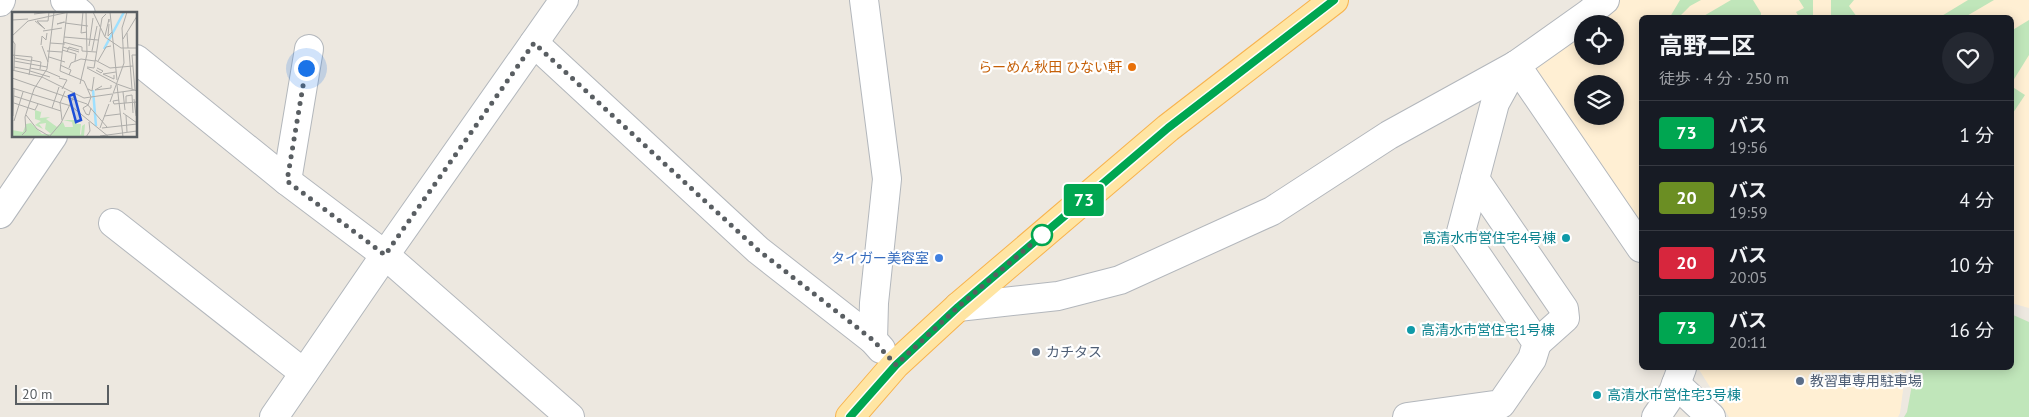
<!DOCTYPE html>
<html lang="ja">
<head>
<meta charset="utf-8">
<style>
	:root { --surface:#171b24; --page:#242831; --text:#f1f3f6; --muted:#9ea1a6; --line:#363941 }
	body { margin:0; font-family:"PT Sans","Noto Sans JP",sans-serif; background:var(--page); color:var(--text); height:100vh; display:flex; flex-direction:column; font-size:19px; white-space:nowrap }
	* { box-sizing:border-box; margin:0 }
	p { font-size:16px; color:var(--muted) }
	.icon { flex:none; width:28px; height:28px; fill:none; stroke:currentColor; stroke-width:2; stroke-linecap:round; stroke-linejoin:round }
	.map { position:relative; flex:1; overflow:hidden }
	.details { position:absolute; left:1639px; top:15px; width:375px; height:355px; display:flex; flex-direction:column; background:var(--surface); border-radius:8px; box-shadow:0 2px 12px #0003 }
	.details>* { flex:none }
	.badge { padding:0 10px; border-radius:4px; font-size:18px; line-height:32px }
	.fabs { position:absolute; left:1574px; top:15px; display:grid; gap:10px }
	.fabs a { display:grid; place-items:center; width:50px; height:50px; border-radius:50%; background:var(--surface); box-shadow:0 2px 12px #0003; font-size:25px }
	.scale { position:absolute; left:15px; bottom:12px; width:94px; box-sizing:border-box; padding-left:5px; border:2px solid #595e62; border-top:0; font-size:14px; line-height:18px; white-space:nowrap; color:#595e62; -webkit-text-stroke:4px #fff; paint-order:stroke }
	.you { position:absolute; width:25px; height:25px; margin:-12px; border:4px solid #fff; border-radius:50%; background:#1a73e8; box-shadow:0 0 0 8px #1a73e833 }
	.map>.badge { position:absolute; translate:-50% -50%; box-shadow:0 0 0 2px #fff }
	.round { display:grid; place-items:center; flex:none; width:52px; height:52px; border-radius:26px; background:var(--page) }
	.overview { display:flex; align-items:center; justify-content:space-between; height:85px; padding:0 20px }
	h1 { font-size:24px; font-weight:700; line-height:38px }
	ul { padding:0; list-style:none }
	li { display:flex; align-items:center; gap:15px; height:65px; padding:0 20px; border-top:1px solid var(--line) }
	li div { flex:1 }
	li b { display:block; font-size:19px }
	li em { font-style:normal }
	li .badge { min-width:55px; font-weight:700; text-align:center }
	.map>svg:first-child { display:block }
	.commercial { fill:#ffefd3; fill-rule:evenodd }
	.green { fill:#c0e6ba }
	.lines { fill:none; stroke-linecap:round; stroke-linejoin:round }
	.street-casing { stroke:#b3b7bc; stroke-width:30 }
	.secondary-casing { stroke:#b2b7bc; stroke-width:30 }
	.primary-casing { stroke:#f8b34d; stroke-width:30 }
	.street { stroke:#fff; stroke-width:28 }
	.secondary { stroke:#fff; stroke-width:28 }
	.primary { stroke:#ffe5a3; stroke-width:28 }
	.line-casing { stroke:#fff; stroke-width:11 }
	.line { stroke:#00a651; stroke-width:8 }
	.walk { stroke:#595e62; stroke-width:5; stroke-dasharray:0 9 }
	.food-dot { fill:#e8710a; stroke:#fff; stroke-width:2 }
	.stop-dot { fill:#fff; stroke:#00a651; stroke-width:2.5 }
	.culture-dot { fill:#0f9aa8; stroke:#fff; stroke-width:2 }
	.shop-dot { fill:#3f7fe0; stroke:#fff; stroke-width:2 }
	.service-dot { fill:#5c6f8a; stroke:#fff; stroke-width:2 }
	.labels { text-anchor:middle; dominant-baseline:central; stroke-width:4.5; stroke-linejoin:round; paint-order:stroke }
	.food-label { font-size:14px; fill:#c56008; stroke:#fff; text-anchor:end }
	.culture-label { font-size:14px; fill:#0d838f; stroke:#fff; text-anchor:start }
	.shop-label { font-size:14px; fill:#366cbe; stroke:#fff; text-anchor:end }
	.service-label { font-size:14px; fill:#4e5e75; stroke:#fff; text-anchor:start }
	.inset-river { fill:none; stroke:#9ee0ff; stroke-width:2.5 }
	.inset-road { fill:none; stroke:#aeadaa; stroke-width:1 }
	.view { fill:#1d4ed8; fill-opacity:0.15; stroke:#1d4ed8; stroke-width:2.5 }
	.inset-edge { fill:none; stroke:#595e62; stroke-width:2.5 }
</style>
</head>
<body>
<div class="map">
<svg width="2029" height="417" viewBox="0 0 2029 417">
	<rect width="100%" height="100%" fill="#ede8e0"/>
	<g class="commercial">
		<path d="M1620 0H2029V308L2011 303V18H1641V231L1538 80 1536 68 1551 48 1582 28V56H1615V24H1588L1607 12ZM1582 84H1615V116H1582Z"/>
		<polygon points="1698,368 1906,368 1900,413 1898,417 1729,417"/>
	</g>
	<g class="green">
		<polygon points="1680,0 1701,0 1690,6 1679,17 1670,17"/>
		<polygon points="1731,0 1753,0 1761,13 1761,17 1702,17"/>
		<polygon points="1799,0 1813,0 1813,17 1799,17 1796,12 1804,8"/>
		<polygon points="1831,0 1854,0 1849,6 1857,17 1831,17"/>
		<polygon points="1968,0 1994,0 1965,17 1940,17"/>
		<polygon points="2029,20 2029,55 2011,84 2011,31"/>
		<polygon points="2011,86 2025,95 2011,116"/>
		<polygon points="2011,314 2029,322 2029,417 1904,417 1907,412 1915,368 2011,368"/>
	</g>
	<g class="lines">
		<defs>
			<g id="street">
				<polyline points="65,0 81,14"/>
				<polyline points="864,0 887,179 874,303 873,340 881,349"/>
				<polyline points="0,2 1,0"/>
				<polyline points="534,43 758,250 873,340"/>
				<polyline points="136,59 287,181 385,255 570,417"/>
				<polyline points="1516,65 1641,248"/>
				<polyline points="1475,179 1564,309 1565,318 1537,343"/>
				<polyline points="287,181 309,49"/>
				<polyline points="0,214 53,136"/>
				<polyline points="113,223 304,373"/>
				<polyline points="958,307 1058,296 1120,280 1272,211 1389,135 1516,65 1588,14 1605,0"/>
				<polyline points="1676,384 1711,417"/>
				<polyline points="1407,417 1501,404 1532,359 1537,343 1461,232 1495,103 1516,65"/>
				<polyline points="1656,417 1673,392 1682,368"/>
			</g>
			<polyline id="secondary" points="274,417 385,255 564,0"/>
			<polyline id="primary" points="850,417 895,365 958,307 1168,128 1334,0"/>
		</defs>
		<use href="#street" class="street-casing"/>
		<use href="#secondary" class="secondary-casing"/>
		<use href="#primary" class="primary-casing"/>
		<use href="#street" class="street"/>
		<use href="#secondary" class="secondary"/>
		<use href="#primary" class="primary"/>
	</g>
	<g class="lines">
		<defs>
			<polyline id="line" points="850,417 896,365 958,307 1168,128 1334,0"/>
		</defs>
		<use href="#line" class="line-casing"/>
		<use href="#line" class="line"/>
		<polyline class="walk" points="306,68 287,181 385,255 534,43 758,250 873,340 896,365 958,307 1048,230 1042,235"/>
	</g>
	<circle class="food-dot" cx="1132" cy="67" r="5"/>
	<circle class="stop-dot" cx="1042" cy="235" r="10"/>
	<g class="culture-dot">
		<circle cx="1566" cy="238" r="5"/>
		<circle cx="1411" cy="330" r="5"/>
		<circle cx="1597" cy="395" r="5"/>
	</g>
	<circle class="shop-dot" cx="939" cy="258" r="5"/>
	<g class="service-dot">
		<circle cx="1036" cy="352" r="5"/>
		<circle cx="1800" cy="381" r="5"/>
	</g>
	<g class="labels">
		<g class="food-label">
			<text x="1122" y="67">らーめん秋田 ひない軒</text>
		</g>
		<g class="culture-label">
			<text x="1556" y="238" text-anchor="end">高清水市営住宅4号棟</text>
			<text x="1421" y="330">高清水市営住宅1号棟</text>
			<text x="1607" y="395">高清水市営住宅3号棟</text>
		</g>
		<g class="shop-label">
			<text x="929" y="258">タイガー美容室</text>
		</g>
		<g class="service-label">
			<text x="1046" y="352">カチタス</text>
			<text x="1810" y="381">教習車専用駐車場</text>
		</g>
	</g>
	<g transform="translate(12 12)">
		<rect width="125" height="125" fill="#ede8e0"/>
		<path d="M30 96 28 106 38 105 34 107 45 115 51 110 53 115H61L60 110 51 108H64L65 112H69L68 122 69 123 70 114 73 112 72 124 0 125V118L11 120 14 112 19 111 30 122H39L33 117 34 111 27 112 31 117 23 113 29 109 23 107V98L29 100Z" fill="#c0e6ba"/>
		<path class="inset-river" d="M92 37 112 0M81 78 84 114"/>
		<path class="inset-road" d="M71 0 69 21 75 20M81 0 93 25 109 36H125M98 0 105 68M55 1 48 59 72 69 79 85 76 93M22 2 39 0M0 8 16 7M23 9 33 17 25 9M25 9H36L37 0M52 10 45 12 53 10M53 11 76 14M97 12 96 24 100 20M31 19 50 16M115 21 116 36M0 24 16 9 57 0M93 24 97 7V10M52 25 86 28M111 27 125 4M0 28 3 32 2 58M51 30 70 35V39L84 40M38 31 53 32M29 33 30 24 34 28 35 21M30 34 36 50M77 34 81 6M51 35 67 40M50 38 64 42 63 49M117 38 120 77M35 39 50 40M80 39 85 14M55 40 57 35 67 38M0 43 20 45 17 63M37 45 53 50M3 46 19 49M19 48 29 50 28 57M83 48 98 56 121 54M2 49 35 55M86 49 94 35 99 34M48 53 59 58 57 63M2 55 18 58M75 55 82 56 90 6 94 2M18 56 34 59M57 56 59 51 69 47 83 49M75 56 105 72M0 58 30 65 72 86 100 82M84 58 89 61 91 59 85 56M18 59 38 65M34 59 48 65M102 63V67L91 62 104 60M0 66 75 92 95 115M47 66 55 68 50 77M68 72 75 42 74 0M105 72 125 79M105 73 111 125M90 74 83 78 99 76V73M0 76 59 94 97 125M76 77 80 79 82 65M111 80 113 98M102 81 123 78 120 43H125M2 84 49 99M122 87 124 104M107 88 101 89 102 92 125 90M98 90 112 51 110 16 115 0M2 91 23 98 26 92M114 91V84L120 83 121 101M76 93 71 96 74 102 77 103 79 96M40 96 47 75M111 101 125 111M14 103 25 117 37 124M114 103 115 120M1 104 2 76M92 104 108 102M50 108 48 91 53 79M2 109 11 80M88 116 97 92M90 116 125 112M10 123 14 119 13 105 22 77 35 57 42 0M88 124 125 119M37 125 49 111 63 82M74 125 78 119 77 110"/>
		<path class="view" d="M62 82 69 108 64 110 57 84Z"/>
		<rect width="125" height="125" class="inset-edge"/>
	</g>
</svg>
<div class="fabs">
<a><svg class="icon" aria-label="locate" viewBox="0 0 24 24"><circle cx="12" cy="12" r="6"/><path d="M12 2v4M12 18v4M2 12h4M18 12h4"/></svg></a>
<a><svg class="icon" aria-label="layers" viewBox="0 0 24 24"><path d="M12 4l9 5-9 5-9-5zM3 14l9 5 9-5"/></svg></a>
</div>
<div class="scale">20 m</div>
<div class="you" style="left:306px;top:68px"></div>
<b class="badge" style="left:1084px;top:200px;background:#00a651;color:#fff">73</b>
<section class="details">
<div class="overview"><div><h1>高野二区</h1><p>徒歩 · 4 分 · 250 m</p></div><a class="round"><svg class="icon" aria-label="heart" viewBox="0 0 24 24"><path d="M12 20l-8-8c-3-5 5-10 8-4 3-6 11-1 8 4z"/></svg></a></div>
<ul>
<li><span class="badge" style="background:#00a651;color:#fff">73</span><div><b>バス</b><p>19:56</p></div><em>1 分</em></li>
<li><span class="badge" style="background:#6b8e23;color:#fff">20</span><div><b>バス</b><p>19:59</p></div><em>4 分</em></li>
<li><span class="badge" style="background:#d7263d;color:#fff">20</span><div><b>バス</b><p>20:05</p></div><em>10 分</em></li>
<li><span class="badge" style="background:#00a651;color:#fff">73</span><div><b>バス</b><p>20:11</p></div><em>16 分</em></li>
</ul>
</section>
</div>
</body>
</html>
